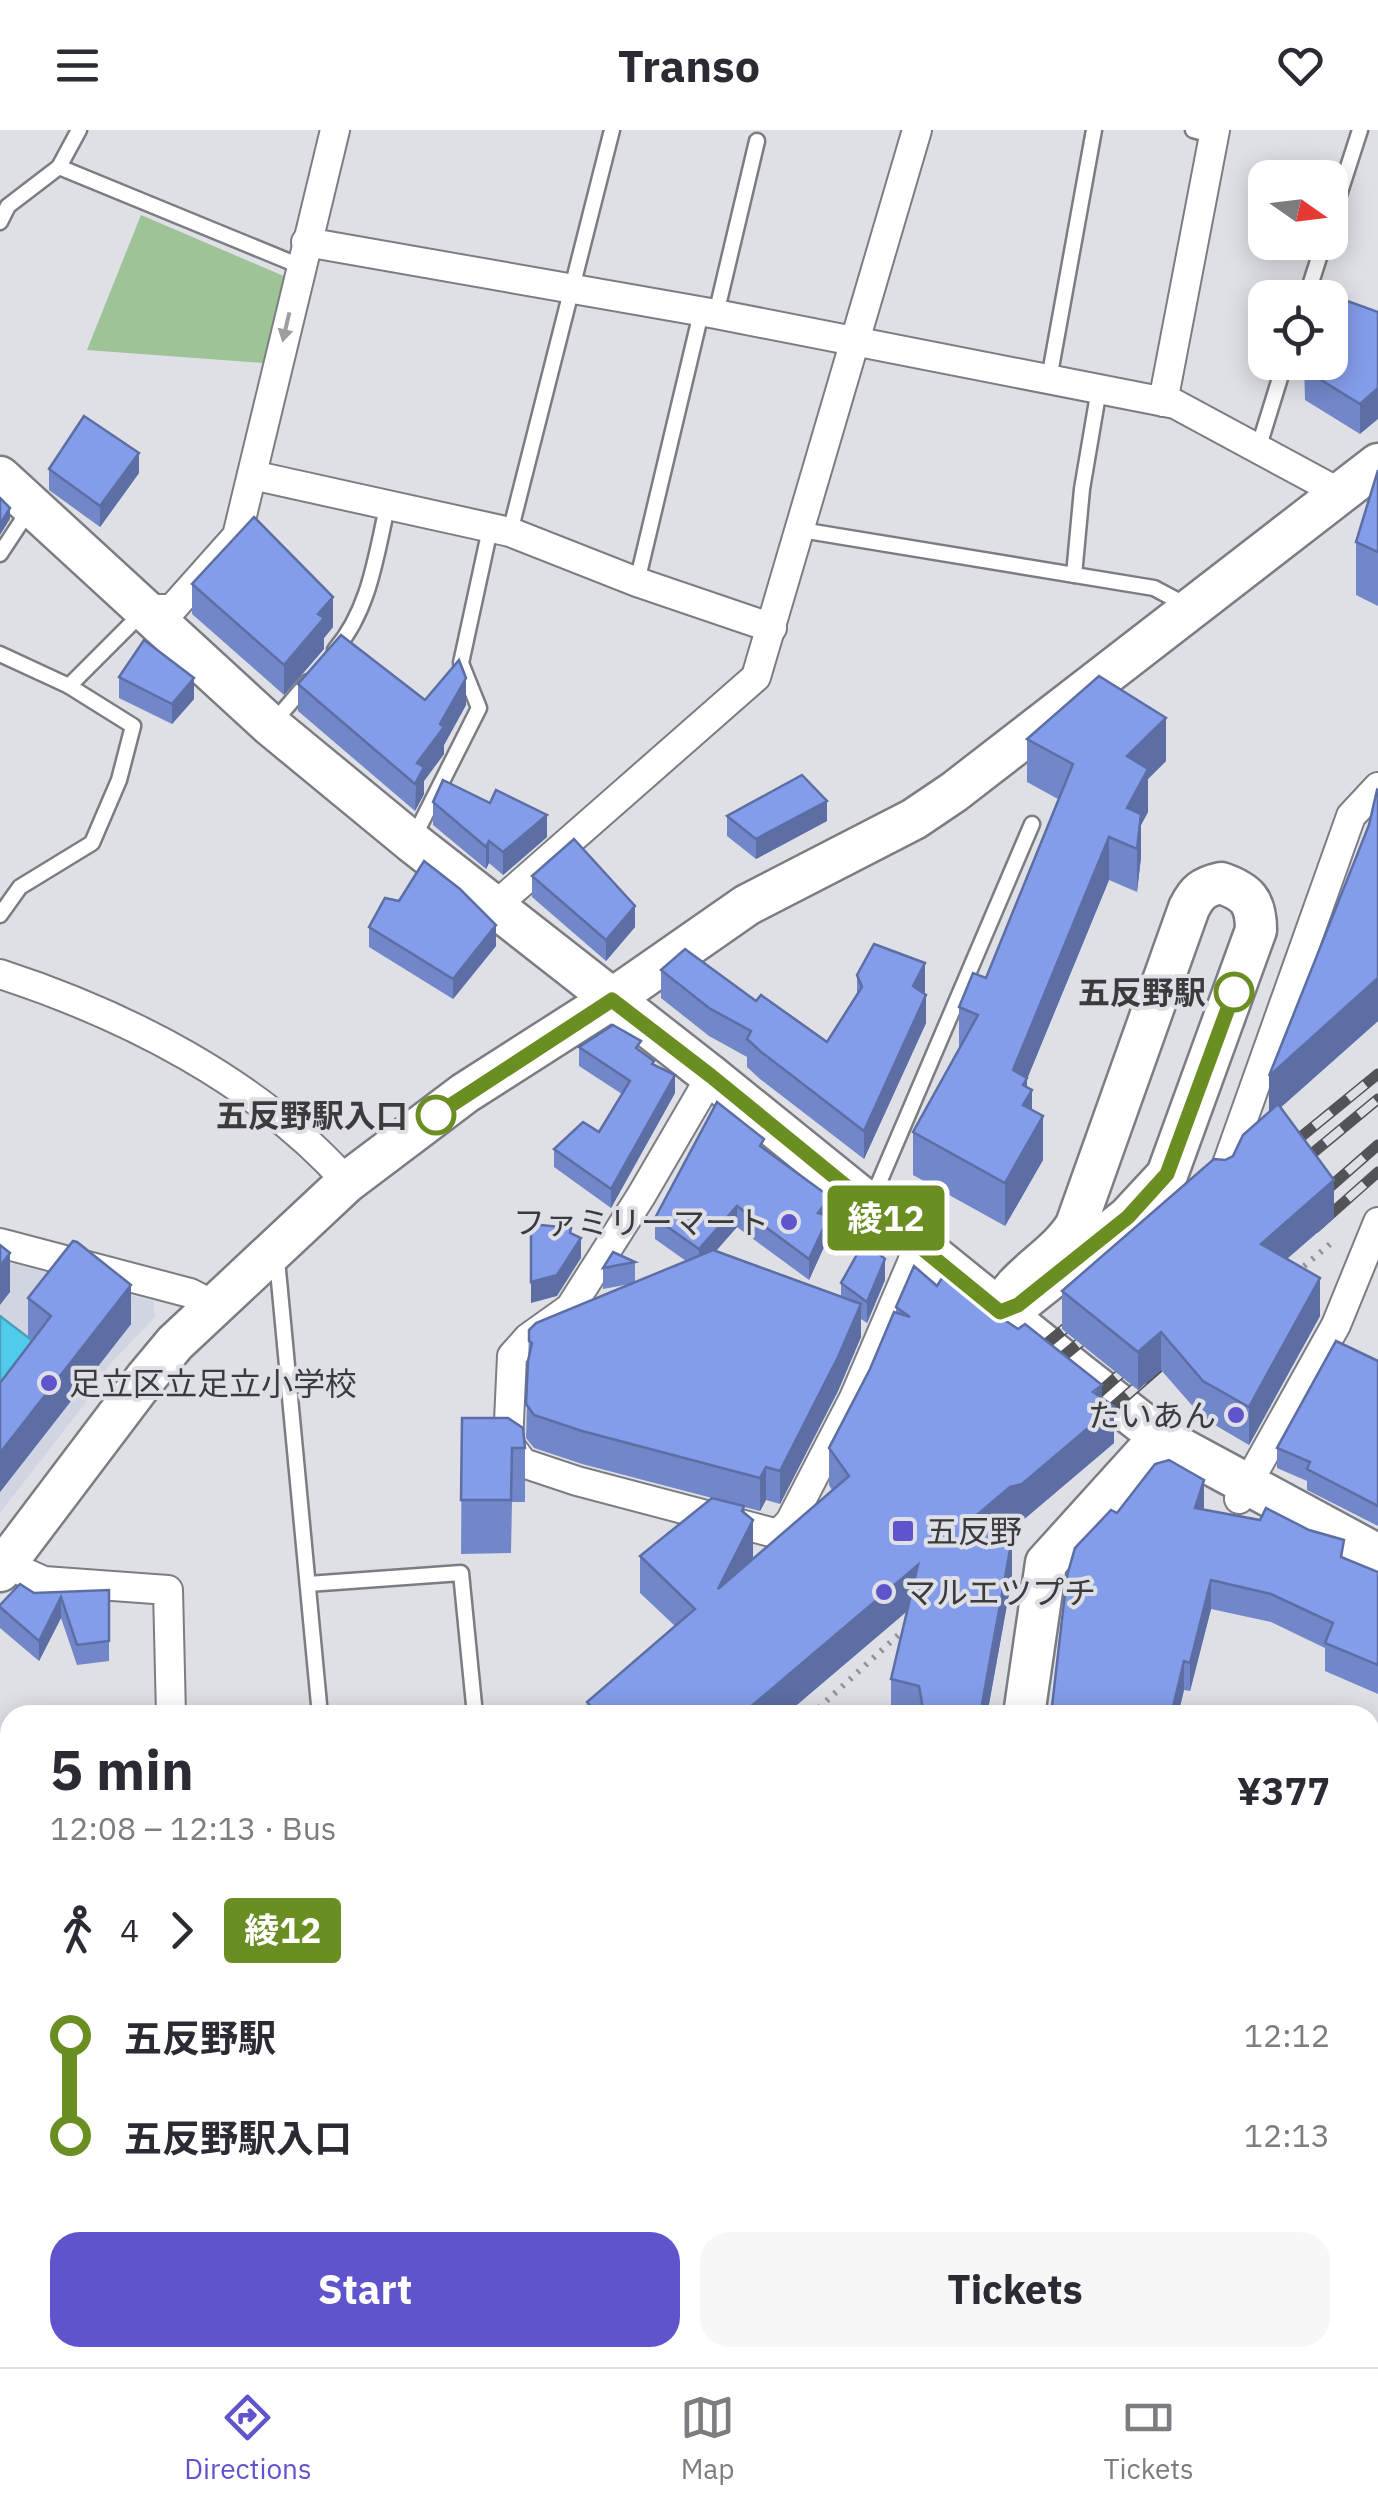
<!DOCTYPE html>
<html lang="en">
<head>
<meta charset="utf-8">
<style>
	:root { --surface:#fff; --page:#f7f7f7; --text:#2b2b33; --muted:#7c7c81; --line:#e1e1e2; --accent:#6054cd }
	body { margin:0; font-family:"IBM Plex Sans","Noto Sans JP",sans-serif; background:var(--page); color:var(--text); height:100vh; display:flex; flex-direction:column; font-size:38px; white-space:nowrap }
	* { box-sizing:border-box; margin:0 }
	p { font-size:32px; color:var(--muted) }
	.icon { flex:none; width:55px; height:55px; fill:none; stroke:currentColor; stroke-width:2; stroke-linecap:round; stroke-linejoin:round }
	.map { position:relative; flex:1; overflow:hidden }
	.panel { position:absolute; left:0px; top:1575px; width:1380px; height:662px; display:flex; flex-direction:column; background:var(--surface); border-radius:30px 30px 0 0; box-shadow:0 5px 25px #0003 }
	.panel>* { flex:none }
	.badge { padding:0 20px; border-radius:8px; font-size:35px; line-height:65px }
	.needle { width:65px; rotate:104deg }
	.tools { position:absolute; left:1248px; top:30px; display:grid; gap:20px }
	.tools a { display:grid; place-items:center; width:100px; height:100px; border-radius:20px; background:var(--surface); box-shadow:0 5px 25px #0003; font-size:50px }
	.map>.badge { position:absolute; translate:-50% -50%; box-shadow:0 0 0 5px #fff }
	.legs { display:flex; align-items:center; gap:15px; height:110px; padding:0 50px; font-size:32px }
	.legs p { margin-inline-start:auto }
	.summary { display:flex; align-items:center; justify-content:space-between; height:170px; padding:0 50px }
	h1 { font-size:55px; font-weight:800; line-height:75px }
	.action { display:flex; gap:20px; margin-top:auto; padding:20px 50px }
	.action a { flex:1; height:115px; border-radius:30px; background:var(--accent); color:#fff; font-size:40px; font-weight:800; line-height:115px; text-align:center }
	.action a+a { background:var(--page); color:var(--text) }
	ul { padding:0 50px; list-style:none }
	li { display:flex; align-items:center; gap:35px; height:100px; font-size:38px }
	li i { display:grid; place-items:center; width:15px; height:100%; margin:0 12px; background:currentColor }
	li i::after { content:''; width:25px; height:25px; margin:-12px; border:8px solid; border-radius:50%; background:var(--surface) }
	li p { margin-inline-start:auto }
	li:first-child i { background:linear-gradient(#0000 50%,currentColor 0) }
	li:last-child i { background:linear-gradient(currentColor 50%,#0000 0) }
	header { display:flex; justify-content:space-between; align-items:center; height:130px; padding:0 50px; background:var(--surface); font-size:45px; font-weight:800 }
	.tabs { display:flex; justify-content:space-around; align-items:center; height:140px; border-top:2px solid var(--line); background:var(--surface); font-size:28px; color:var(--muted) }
	.tabs a { display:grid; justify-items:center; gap:5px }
	.tabs .selected { color:var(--accent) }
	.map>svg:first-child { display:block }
	.built { fill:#d0d5e1 }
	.green { fill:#9ec397 }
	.water { fill:#50cbec; stroke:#4aa0b8; stroke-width:2.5 }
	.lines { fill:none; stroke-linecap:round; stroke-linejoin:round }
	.lane-casing { stroke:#7b7d82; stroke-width:19 }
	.street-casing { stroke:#7b7d82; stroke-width:32 }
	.secondary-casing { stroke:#7b7d82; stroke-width:45 }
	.path { stroke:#919297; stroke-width:6; stroke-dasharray:2.5 8; stroke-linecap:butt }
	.lane { stroke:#fff; stroke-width:14 }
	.street { stroke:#fff; stroke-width:28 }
	.secondary { stroke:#fff; stroke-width:40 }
	.rail-casing { stroke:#525356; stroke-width:11 }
	.rail { stroke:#dee0e6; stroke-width:8; stroke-dasharray:22; stroke-linecap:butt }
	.wall { fill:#7287c9 }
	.shaded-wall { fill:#5c6ea4 }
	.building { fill:#849dea; stroke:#5c6ea4; stroke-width:2.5 }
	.oneway { fill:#9d9d9e }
	.line-1-casing { stroke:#fff; stroke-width:22 }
	.line-1 { stroke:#6b8e23; stroke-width:15 }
	.stop-1-dot { fill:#fff; stroke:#6b8e23; stroke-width:5 }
	.poi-dot { fill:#6054cd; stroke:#dee0e6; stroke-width:4 }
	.labels { text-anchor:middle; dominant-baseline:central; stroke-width:8; stroke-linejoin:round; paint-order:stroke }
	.stop-label { font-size:32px; font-weight:bold; fill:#3b3b3e; stroke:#dee0e6; text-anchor:end }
	.poi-label { font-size:32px; fill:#3b3b3e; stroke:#dee0e6; text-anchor:start }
</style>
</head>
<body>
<header><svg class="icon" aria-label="menu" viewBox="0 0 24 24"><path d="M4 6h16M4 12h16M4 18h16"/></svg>Transo<svg class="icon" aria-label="heart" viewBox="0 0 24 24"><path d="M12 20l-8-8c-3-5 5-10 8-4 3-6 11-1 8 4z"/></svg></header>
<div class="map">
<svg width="1378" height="2237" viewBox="0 0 1378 2237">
	<rect width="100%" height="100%" fill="#dee0e6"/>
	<polygon class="built" points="0,1130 153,1171 155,1187 109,1235 87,1271 0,1383"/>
	<polygon class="green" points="141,85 286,147 263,233 87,220"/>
	<polygon class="water" points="0,1186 51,1225 0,1292"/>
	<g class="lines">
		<defs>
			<g id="lane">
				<polyline points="1193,0 1214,6"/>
				<polyline points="59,37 300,136"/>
				<polyline points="0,92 8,76 59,37 79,0"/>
				<polyline points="1330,93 1360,0"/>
				<polyline points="1306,168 1324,112"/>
				<polyline points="716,184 757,11"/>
				<polyline points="1049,249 1094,0"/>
				<polyline points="1258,319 1285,232"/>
				<polyline points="801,400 1154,458 1186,475"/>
				<polyline points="510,402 612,0"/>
				<polyline points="0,424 29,380"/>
				<polyline points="1074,445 1082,359 1099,259"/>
				<polyline points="637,452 701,183"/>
				<path d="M335 520C370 479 376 425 388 373"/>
				<polyline points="0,524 69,556 142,483"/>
				<polyline points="273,593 308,552"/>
				<polyline points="414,707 479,578 461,533 490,399"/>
				<polyline points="0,785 20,757 92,713 119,650 133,596 69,556"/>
				<polyline points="872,1069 1032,694"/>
				<polyline points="270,1132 278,1140 320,1585"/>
				<polyline points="308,1454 461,1443 475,1585"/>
				<polyline points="0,1923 10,1919"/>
			</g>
			<g id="street">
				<polyline points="306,112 716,184 1175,274 1340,363"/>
				<polyline points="1163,272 1215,0"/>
				<polyline points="252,345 510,402 637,452 772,498"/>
				<polyline points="146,479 172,479 237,406 335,0"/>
				<polyline points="494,777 756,547 917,0"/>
				<path d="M0 844C126 885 258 952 347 1052"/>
				<polyline points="711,946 641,1066 570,1178 528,1208 512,1226 508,1313 523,1333 577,1351 778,1404 790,1392 854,1268 919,1116"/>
				<polyline points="1221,1051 1351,686 1378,657"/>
				<polyline points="0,1113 190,1163 213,1175"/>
				<polyline points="1239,1369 1336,1195 1378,1092"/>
				<polyline points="6,1434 44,1451 168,1460 171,1585"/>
				<polyline points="0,2104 10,2096"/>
				<polyline points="1222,2228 1258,2237"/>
				<polyline points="90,2237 101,2228"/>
				<polyline points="432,2237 441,2228"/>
				<polyline points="683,2237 687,2228"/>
				<polyline points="1194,2237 1195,2228"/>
			</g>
			<g id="secondary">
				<polyline points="0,347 270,595 412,712 711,946 1077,1242 1160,1307 1378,1425"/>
				<path d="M1221 753C1247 762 1256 771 1256 800L1167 1045 1128 1087 1018 1175 1000 1182C1010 1148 1057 1128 1076 1095L1189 778C1197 762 1203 757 1221 753Z"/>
				<polyline points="0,1441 145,1249 175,1213 347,1052 465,963 612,869 747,775 914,689 954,662 1378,334"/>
				<polyline points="1024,1585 1046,1433 1160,1307"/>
				<polyline points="887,2237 889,2228"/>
			</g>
		</defs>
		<use href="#lane" class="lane-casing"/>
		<use href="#street" class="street-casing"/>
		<use href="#secondary" class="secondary-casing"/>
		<g class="path">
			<polyline points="1296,1143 1336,1109"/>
			<polyline points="1004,1409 1016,1398 1027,1398"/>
			<polyline points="811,1585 906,1498"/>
		</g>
		<use href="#lane" class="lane"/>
		<use href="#street" class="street"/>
		<use href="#secondary" class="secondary"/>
		<defs>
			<g id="rail">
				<polyline points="1280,1024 1378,944"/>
				<polyline points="1291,1041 1378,969"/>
				<polyline points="1314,1071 1378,1015"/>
				<polyline points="1315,1098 1378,1042"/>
				<polyline points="1028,1229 1086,1181"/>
				<polyline points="1043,1243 1101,1195"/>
				<polyline points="1083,1277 1139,1227"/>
				<polyline points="1094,1294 1158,1238"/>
				<polyline points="0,2142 10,2134"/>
				<polyline points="0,2168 10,2160"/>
				<polyline points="0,2224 10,2217"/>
				<polyline points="15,2237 28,2228"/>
			</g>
		</defs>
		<use href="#rail" class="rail-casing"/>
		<use href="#rail" class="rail"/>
	</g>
	<g class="wall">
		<polygon points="1378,182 1360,304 1305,270 1304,232"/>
		<polygon points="49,339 139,343 100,397 49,360"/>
		<polygon points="1378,340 1378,476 1356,465 1356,412"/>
		<polygon points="192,454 333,497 324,508 324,519 284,565 192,484"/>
		<polygon points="119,547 194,569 172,594 119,568"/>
		<polygon points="298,554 466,575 444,615 444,624 424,651 424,664 415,681 298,581"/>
		<polygon points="1027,609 1166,631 1148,649 1148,682 1141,695 1141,727 1137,762 1109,750 1027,949 1027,958 1043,1030 1005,1096 913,1045 913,1002 959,919 959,877 986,848 1058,669 1027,652"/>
		<polygon points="1378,661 1378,891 1280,978 1334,1088 1287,1129 1320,1186 1249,1315 1203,1288 1161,1240 1138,1260 1062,1199 1062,1161 1225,1030 1233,1026 1269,982 1369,695"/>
		<polygon points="433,672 547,707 503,745 489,733 486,739 433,695"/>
		<polygon points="727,686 827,691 756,729 727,706"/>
		<polygon points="532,746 635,797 606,831 532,767"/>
		<polygon points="369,797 496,816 453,869 369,817"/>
		<polygon points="661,840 756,871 827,912 857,864 857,845 925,861 926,893 864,1029 760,949 747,937 747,927 709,906 661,868"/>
		<polygon points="579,917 641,922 654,935 675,963 611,1078 554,1037 554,1019 599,1002 622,964 579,936"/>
		<polygon points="764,1020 830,1088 829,1106 809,1150 737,1097 716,1121 841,1166 841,1153 885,1150 867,1193 861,1189 861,1207 838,1261 780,1374 766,1370 760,1381 744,1377 753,1427 751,1430 832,1360 829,1355 829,1318 870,1239 896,1182 896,1177 937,1156 1102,1268 1114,1313 1022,1391 1010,1394 1001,1401 1012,1447 987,1585 891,1585 891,1549 907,1481 785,1585 587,1585 587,1572 675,1496 640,1463 640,1426 712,1368 582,1334 534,1318 526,1308 529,1200 630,1154 603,1159 603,1138 635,1132 635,1152 686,1131 655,1109 655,1088"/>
		<polygon points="28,1168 131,1194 0,1362 0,1253 33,1211 28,1207"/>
		<polygon points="1378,1231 1378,1396 1307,1360 1307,1351 1277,1338 1277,1318"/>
		<polygon points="462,1288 525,1318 525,1372 512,1372 511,1423 461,1424"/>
		<polygon points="1203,1380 1344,1429 1378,1442 1378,1564 1325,1541 1325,1518 1271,1492 1211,1479 1190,1561 1184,1560 1178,1585 1051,1585 1117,1383"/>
		<polygon points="109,1460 109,1531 77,1535 61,1488 39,1531 0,1498 0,1475 34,1463"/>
	</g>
	<g class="shaded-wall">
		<polygon points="1378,258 1378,289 1360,304 1360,274"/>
		<polygon points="139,323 139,343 100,397 100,376"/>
		<polygon points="10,378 10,389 0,405 0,394"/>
		<polygon points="333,467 333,497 324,508 324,519 284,565 284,535 318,484"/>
		<polygon points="194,548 194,569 172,594 172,574"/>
		<polygon points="466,548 466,575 444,615 444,624 424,651 424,664 415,681 417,633"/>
		<polygon points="1166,588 1166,631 1148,649 1148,682 1141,695 1141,727 1137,762 1137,719 1127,715 1127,626"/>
		<polygon points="827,671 827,691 756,729 756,709"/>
		<polygon points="547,685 547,707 503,745 503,722"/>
		<polygon points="1109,707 1109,750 1027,949 1027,968 1032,960 1032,1003 1013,940"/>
		<polygon points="489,711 489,733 486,739 486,717"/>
		<polygon points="635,776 635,797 606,831 606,810"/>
		<polygon points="496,795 496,816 453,869 453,849"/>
		<polygon points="925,833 925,861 913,884 913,856"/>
		<polygon points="1378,848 1378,891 1269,988 1269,946"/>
		<polygon points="926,865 926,893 864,1029 864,1001"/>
		<polygon points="675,945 675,963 611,1078 611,1059"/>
		<polygon points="1043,986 1043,1030 1005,1096 1005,1053"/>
		<polygon points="1334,1050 1334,1088 1261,1151 1261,1114"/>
		<polygon points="830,1067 829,1106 809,1150 809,1129 818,1083"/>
		<polygon points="737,1076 737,1097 699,1140 699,1119"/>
		<polygon points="581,1108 581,1128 557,1166 531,1173 531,1152"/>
		<polygon points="10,1123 10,1162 0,1175 0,1136"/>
		<polygon points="885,1129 885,1150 867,1193 867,1172"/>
		<polygon points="1320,1148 1320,1186 1249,1315 1249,1277"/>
		<polygon points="131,1155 131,1194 0,1362 0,1323"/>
		<polygon points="861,1174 861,1207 838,1261 780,1374 780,1341"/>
		<polygon points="1161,1202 1161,1240 1138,1260 1138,1222"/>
		<polygon points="1102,1255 1102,1286 1114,1276 1114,1313 1022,1391 1010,1394 977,1422 977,1385"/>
		<polygon points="766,1337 766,1370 760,1381 760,1348"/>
		<polygon points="1204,1350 1204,1378 1195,1406 1195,1378"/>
		<polygon points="744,1376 744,1407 753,1390 753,1427 718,1496 718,1459"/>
		<polygon points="1012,1409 1012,1447 987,1585 980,1585"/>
		<polygon points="918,1435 918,1472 785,1585 741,1585"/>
		<polygon points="1211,1450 1211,1479 1190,1561 1190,1533"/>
		<polygon points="61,1467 61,1488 39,1531 39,1511"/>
		<polygon points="1184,1531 1184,1560 1178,1585 1171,1585"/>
	</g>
	<g class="building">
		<polygon points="1303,155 1378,182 1378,258 1360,274 1305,240 1304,232 1330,232 1330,168 1304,168"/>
		<polygon points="84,286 139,323 100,376 49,339"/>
		<polygon points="1378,340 1378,422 1356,412"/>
		<polygon points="0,368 10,378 0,394"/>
		<polygon points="254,387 333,467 318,484 324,488 284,535 192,454"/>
		<polygon points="341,505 425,570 459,530 466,548 440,594 444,597 417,633 424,637 415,654 298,554"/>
		<polygon points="144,510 194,548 172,574 119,547"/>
		<polygon points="1099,546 1166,588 1127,626 1148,639 1127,678 1141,684 1137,719 1109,707 1013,940 1027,948 1023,955 1032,960 1023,975 1043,986 1005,1053 913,1002 978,885 959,877 973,843 986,848 1073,634 1027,609"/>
		<polygon points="802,645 827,671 756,709 727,686"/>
		<polygon points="443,650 490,673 496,660 547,685 503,722 489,711 486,717 433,672"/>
		<polygon points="1377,660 1378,661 1378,848 1269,946 1369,695"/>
		<polygon points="574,709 635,776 606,810 532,746"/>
		<polygon points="424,731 460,759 496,795 453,849 369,797 385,768 399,771"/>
		<polygon points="874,814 925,833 913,856 926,865 864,1001 760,921 747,909 751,901 709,878 661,840 685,819 756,871 761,865 827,912 862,857 857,845"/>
		<polygon points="613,895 641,911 636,918 654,931 652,934 675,945 611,1059 554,1019 583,992 599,1002 630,951 579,917"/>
		<polygon points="717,972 764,1009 760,1016 830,1067 818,1083 829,1086 809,1129 737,1076 699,1119 655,1088"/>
		<polygon points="1278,974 1334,1050 1261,1114 1320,1148 1249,1277 1203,1251 1161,1202 1138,1222 1062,1161 1214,1029 1225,1030 1233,1026 1243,1005"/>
		<polygon points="531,1094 571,1098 570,1103 581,1108 557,1145 531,1152"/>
		<polygon points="73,1111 77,1112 131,1155 0,1323 0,1253 51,1186 28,1168"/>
		<polygon points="864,1112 885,1129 867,1172 841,1153"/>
		<polygon points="0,1115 10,1123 0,1136"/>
		<polygon points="713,1120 861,1174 838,1227 780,1341 766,1337 760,1348 582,1301 534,1285 526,1274 528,1231 532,1213 529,1211 529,1200 536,1193"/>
		<polygon points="613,1122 635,1132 603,1138"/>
		<polygon points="914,1136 937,1156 942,1148 1018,1199 1025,1194 1102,1255 1093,1262 1114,1276 1022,1354 1010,1357 977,1385 1012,1409 980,1585 924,1585 919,1556 891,1549 918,1435 741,1585 599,1585 587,1572 695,1479 640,1426 712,1368 744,1376 742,1381 753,1390 718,1459 849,1346 829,1318 870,1239 894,1182 910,1187 896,1177"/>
		<polygon points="1336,1211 1378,1231 1378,1376 1307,1339 1310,1332 1277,1318"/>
		<polygon points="462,1288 508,1288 523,1298 525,1318 512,1318 511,1370 461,1370"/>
		<polygon points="1169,1330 1204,1350 1195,1378 1260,1390 1266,1378 1309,1400 1344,1410 1341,1427 1378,1442 1378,1535 1325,1513 1333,1493 1271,1464 1211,1450 1190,1533 1184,1531 1171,1585 1051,1585 1067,1446 1075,1418 1111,1380 1117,1383 1155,1334"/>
		<polygon points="20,1454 34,1463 109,1460 109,1511 77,1515 61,1467 39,1511 0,1477 0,1475"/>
	</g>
	<defs><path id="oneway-solid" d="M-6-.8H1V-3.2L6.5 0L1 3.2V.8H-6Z" transform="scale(2.5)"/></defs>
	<use class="oneway" href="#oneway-solid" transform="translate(286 197) rotate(103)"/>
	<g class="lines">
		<defs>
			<polyline id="line-1" points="436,985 612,870 711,946 1000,1182 1018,1175 1128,1087 1167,1044 1234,862"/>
		</defs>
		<use href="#line-1" class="line-1-casing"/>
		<use href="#line-1" class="line-1"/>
	</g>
	<g class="stop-1-dot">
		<circle cx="1234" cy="862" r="18"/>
		<circle cx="436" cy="985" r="18"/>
	</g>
	<g class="poi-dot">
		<circle cx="789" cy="1092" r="10"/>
		<circle cx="49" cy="1253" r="10"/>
		<circle cx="1236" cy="1285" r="10"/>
		<rect x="891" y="1389" width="24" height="24" rx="5"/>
		<circle cx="884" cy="1462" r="10"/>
	</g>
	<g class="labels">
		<g class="stop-label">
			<text x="1206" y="862">五反野駅</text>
			<text x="408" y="985">五反野駅入口</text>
		</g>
		<g class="poi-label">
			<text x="769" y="1092" text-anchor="end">ファミリーマート</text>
			<text x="69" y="1253">足立区立足立小学校</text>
			<text x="1216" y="1285" text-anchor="end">たいあん</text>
			<text x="926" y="1401">五反野</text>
			<text x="904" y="1462">マルエツプチ</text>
		</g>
	</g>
</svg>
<div class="tools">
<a><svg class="needle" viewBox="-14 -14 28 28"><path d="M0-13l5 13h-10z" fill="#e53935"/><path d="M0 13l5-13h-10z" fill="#7c7c81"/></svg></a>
<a><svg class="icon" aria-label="locate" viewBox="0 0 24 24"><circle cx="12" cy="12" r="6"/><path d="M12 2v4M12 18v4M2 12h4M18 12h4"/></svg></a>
</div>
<b class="badge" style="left:886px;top:1088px;background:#6b8e23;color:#fff">綾12</b>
<section class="panel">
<div class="summary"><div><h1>5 min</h1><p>12:08 – 12:13 · Bus</p></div><b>¥377</b></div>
<div class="legs"><svg class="icon" aria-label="walk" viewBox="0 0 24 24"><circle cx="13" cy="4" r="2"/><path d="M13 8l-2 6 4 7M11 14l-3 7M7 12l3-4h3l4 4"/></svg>4<svg class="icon" aria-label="forward" viewBox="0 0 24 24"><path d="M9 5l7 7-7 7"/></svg><b class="badge" style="background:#6b8e23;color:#fff">綾12</b></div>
<ul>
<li><i style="color:#6b8e23"></i><b>五反野駅</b><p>12:12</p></li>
<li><i style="color:#6b8e23"></i><b>五反野駅入口</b><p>12:13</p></li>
</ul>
<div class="action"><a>Start</a><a>Tickets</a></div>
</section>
</div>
<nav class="tabs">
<a class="selected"><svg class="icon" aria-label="directions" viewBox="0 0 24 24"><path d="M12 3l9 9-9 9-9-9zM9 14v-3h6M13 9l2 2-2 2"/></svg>Directions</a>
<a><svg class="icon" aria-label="map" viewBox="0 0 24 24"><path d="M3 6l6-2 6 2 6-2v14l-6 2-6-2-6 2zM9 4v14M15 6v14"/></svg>Map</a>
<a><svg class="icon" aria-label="tickets" viewBox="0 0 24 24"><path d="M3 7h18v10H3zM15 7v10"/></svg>Tickets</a>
</nav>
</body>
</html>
